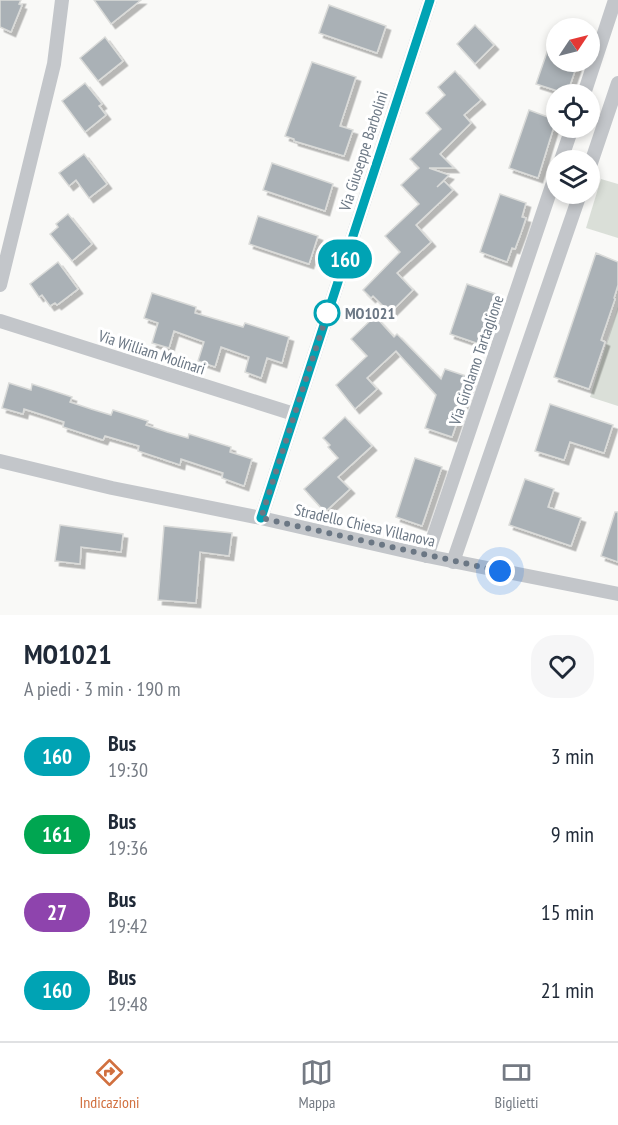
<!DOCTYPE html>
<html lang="it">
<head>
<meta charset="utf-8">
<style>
	:root { --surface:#fff; --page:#f6f6f7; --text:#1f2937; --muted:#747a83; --line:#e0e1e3; --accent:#d1703f }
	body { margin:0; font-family:"PT Sans Narrow",sans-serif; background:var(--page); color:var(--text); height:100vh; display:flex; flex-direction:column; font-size:22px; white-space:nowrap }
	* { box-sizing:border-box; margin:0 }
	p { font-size:20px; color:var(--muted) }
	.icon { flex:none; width:33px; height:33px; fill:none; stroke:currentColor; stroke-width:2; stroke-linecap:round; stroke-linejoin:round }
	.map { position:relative; height:615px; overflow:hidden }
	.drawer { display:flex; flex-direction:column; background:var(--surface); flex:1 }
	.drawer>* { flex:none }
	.badge { padding:0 12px; border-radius:20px; font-size:21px; line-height:39px }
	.needle { width:39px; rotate:55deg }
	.tools { position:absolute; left:546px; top:18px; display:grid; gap:12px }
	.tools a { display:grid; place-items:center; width:54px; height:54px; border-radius:50%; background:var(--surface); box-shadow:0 3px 9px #0003; font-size:30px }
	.you { position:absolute; width:30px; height:30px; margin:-15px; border:4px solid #fff; border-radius:50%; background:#1a73e8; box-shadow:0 0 0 9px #1a73e833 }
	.map>.badge { position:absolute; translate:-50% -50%; box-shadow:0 0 0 3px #fff }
	.round { display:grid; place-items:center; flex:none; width:63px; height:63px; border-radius:24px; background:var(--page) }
	.head { display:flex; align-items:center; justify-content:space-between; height:102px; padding:0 24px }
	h1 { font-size:28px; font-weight:800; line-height:45px }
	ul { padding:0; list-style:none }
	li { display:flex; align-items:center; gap:18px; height:78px; padding:0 24px }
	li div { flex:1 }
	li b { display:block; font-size:22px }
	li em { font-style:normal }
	li .badge { min-width:66px; font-weight:700; text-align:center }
	.menu { display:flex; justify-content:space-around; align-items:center; height:84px; border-top:2px solid var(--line); background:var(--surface); font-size:16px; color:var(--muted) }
	.menu a { display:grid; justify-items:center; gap:3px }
	.menu .active { color:var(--accent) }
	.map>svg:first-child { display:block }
	.green { fill:#dadfd8 }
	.building { fill:#aab1b6; stroke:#dadbd9; stroke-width:1.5; filter:url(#shadow) }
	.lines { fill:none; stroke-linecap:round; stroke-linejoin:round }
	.minor { stroke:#c3c6ca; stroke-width:14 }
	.line-casing { stroke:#fff; stroke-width:14 }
	.line { stroke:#00a3b4; stroke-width:9 }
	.walk { stroke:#6b7784; stroke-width:6; stroke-dasharray:0 10.8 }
	.stop-dot { fill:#fff; stroke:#00a3b4; stroke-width:3 }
	.labels { text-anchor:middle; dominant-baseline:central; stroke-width:6; stroke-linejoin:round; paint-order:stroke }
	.street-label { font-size:16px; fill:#6b7784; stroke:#fff }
	.stop-label { font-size:16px; font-weight:bold; fill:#6b7784; stroke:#fff; text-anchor:start }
</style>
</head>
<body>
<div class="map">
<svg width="618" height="615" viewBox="0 0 618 615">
	<defs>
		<filter id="shadow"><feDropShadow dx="4.5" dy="4.5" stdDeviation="0" flood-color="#0004"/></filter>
	</defs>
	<rect width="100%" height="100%" fill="#f9f9f7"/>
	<g class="green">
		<polygon points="601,179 618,184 618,238 586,228"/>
		<polygon points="618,307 618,406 590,397"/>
	</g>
	<g class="building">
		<polygon points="0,0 21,0 19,4 22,5 11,32 0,27"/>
		<polygon points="94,0 141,0 111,24"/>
		<polygon points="329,5 386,26 377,53 319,33"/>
		<polygon points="475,25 494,45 475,64 457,44"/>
		<polygon points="554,32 556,32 556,62 578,62 567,94 536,84"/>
		<polygon points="105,37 123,61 98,81 80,58"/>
		<polygon points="312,62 356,77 340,126 353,130 344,156 294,141 294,139 285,136"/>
		<polygon points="455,71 481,100 464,115 471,123 440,154 454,168 429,168 449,175 437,187 444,181 453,190 416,225 431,242 397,273 413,290 390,313 373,296 371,298 363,290 400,252 385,236 419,204 401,185 419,168 410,159 441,129 426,113 445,95 438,87"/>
		<polygon points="85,83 102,104 99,106 106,115 85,132 62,101"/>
		<polygon points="529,110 556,120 538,178 509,168"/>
		<polygon points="84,154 107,184 89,198 76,180 69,186 59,173"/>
		<polygon points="272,163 333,184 325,211 263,190"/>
		<polygon points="500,194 526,203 522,217 526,218 521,233 515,249 512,248 507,262 480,252"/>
		<polygon points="68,214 92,244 72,261 50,234 58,227 56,224"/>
		<polygon points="258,216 318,236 309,264 249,244"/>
		<polygon points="596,253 618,262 618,285 614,298 615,299 601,340 605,342 589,389 554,377"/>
		<polygon points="58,262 78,289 57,305 55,303 50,306 42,295 39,297 30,284"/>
		<polygon points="467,284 499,295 482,345 450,334"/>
		<polygon points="152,293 196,307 195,313 243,327 245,323 289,337 282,363 267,358 261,378 245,372 249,357 221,347 215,367 198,361 204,342 174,331 169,348 152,343 158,323 144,318"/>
		<polygon points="375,316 394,337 397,334 441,379 445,369 472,378 452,437 425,428 436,395 396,351 367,378 377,389 355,409 336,385 367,356 351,339"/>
		<polygon points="9,383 31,390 32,384 72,397 70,402 91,409 111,415 113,410 148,421 146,425 167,432 188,438 189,434 231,447 230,452 252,459 244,486 222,478 223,473 181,459 180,465 138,451 139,446 105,436 103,440 63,427 64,422 46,416 24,409 23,414 2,408"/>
		<polygon points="550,404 613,425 604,453 570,442 564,460 535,451"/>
		<polygon points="345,417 372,446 338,477 350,489 325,512 304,489 338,458 328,447 330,445 323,438"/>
		<polygon points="415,458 442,467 422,526 396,517"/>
		<polygon points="525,479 554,489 548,507 581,518 571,546 509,525"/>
		<polygon points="615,512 618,512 618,562 601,556"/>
		<polygon points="60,525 123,534 121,552 81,547 80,564 55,561"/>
		<polygon points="164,526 232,533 229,556 200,552 196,603 158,600"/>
	</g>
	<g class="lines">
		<g class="minor">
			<polyline points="584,94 615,0"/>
			<polyline points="561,160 572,128"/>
			<polyline points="590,166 618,83"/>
			<polyline points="0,285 54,64 62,0"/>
			<polyline points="0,321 294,414"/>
			<polyline points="0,461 112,488 261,518 427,556 618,594"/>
			<polyline points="261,518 430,0"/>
			<polyline points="427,556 556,174"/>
			<polyline points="453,562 580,194"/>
		</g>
	</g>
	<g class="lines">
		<defs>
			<polyline id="line" points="261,518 430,0"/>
		</defs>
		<use href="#line" class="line-casing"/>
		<use href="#line" class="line"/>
		<polyline class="walk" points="327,313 330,305 261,518 500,571"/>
	</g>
	<circle class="stop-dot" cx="327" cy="313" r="12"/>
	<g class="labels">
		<g class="street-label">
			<text transform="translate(363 151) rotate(-72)">Via Giuseppe Barbolini</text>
			<text transform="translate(152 352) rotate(18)">Via William Molinari</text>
			<text transform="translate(476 360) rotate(-71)">Via Girolamo Tartaglione</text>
			<text transform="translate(365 525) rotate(13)">Stradello Chiesa Villanova</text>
		</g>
		<g class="stop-label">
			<text x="345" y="313">MO1021</text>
		</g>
	</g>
</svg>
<div class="tools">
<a><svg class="needle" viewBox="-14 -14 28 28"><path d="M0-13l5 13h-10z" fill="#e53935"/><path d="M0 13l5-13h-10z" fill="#747a83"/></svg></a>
<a><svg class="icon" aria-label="locate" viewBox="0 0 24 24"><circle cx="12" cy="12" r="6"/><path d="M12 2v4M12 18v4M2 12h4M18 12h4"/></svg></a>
<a><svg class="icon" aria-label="layers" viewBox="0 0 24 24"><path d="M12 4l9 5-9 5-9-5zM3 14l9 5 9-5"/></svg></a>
</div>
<div class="you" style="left:500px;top:571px"></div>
<b class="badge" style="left:345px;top:259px;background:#00a3b4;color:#fff">160</b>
</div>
<section class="drawer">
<div class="head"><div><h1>MO1021</h1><p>A piedi · 3 min · 190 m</p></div><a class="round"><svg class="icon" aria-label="heart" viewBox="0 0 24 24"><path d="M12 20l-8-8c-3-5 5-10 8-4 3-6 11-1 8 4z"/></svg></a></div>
<ul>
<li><span class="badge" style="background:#00a3b4;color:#fff">160</span><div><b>Bus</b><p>19:30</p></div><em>3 min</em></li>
<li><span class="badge" style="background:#00a651;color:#fff">161</span><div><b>Bus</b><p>19:36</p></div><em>9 min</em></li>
<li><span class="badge" style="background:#8e44ad;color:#fff">27</span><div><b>Bus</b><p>19:42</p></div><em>15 min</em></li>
<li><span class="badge" style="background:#00a3b4;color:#fff">160</span><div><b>Bus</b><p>19:48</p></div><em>21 min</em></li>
</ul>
</section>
<nav class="menu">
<a class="active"><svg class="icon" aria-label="directions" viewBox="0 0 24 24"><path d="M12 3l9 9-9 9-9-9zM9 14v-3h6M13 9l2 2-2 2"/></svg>Indicazioni</a>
<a><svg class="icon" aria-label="map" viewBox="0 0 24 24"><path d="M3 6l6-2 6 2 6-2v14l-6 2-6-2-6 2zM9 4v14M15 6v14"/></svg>Mappa</a>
<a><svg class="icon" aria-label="tickets" viewBox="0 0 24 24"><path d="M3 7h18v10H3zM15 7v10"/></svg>Biglietti</a>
</nav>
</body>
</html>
